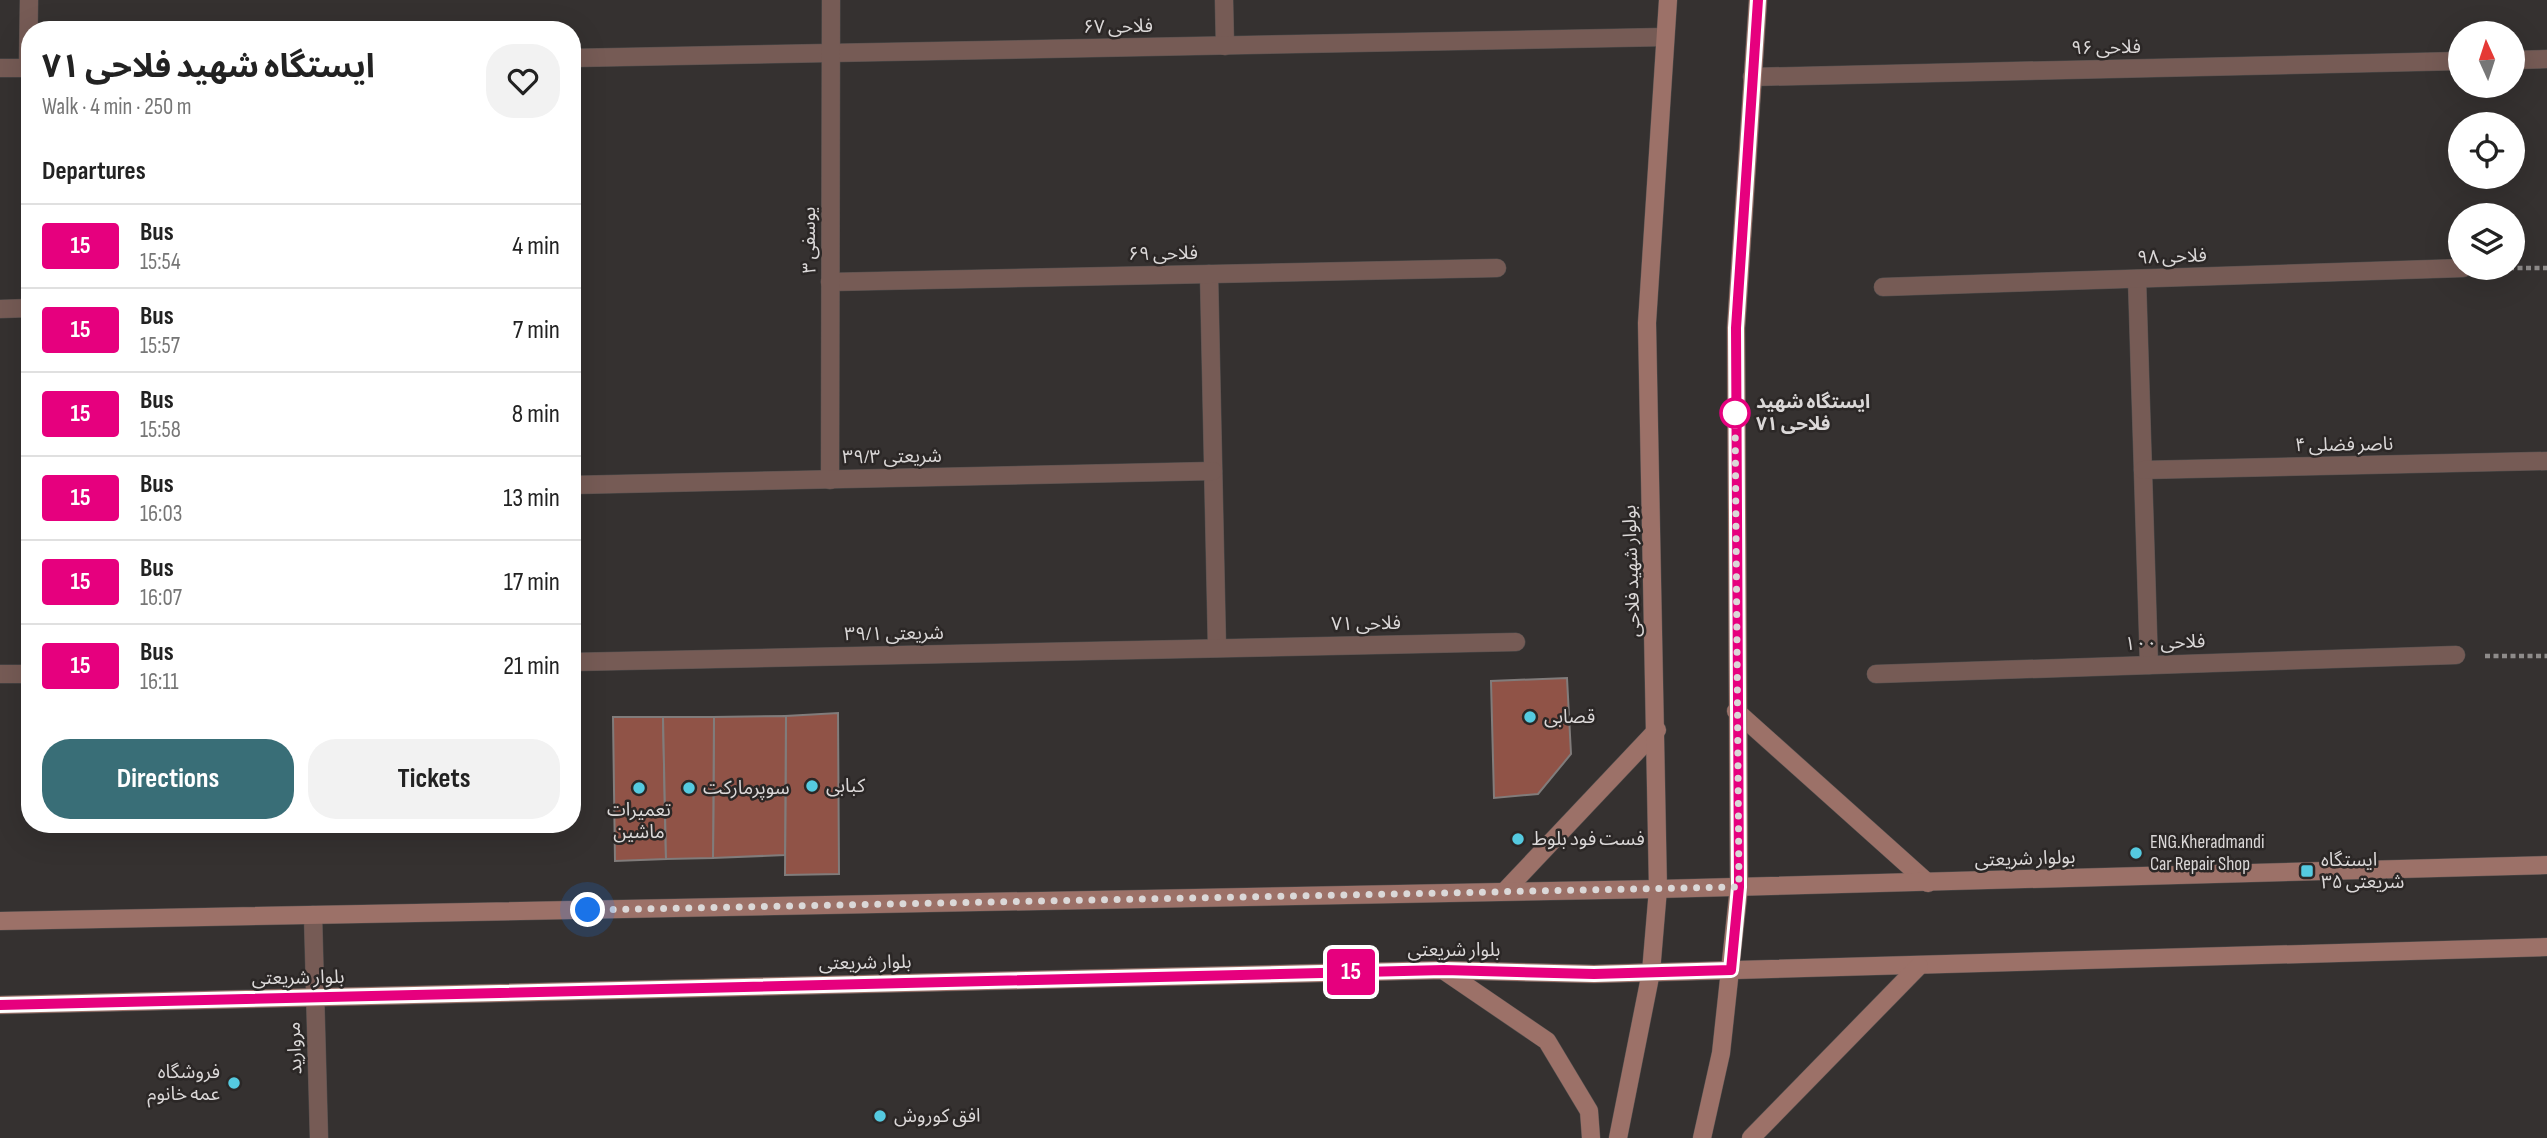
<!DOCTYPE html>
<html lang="en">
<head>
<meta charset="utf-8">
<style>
	:root { --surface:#fff; --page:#f2f2f2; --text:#222; --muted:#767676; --line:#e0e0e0; --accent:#396e77 }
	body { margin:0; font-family:"Sofia Sans Condensed","Noto Sans Arabic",sans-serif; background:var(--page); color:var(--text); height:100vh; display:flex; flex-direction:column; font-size:26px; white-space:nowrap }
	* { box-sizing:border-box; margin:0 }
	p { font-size:23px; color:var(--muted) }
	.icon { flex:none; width:38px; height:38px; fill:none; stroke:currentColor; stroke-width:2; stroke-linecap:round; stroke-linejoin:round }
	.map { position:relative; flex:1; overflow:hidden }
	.side { position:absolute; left:21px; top:21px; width:560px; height:812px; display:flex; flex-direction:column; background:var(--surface); border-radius:28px; box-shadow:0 7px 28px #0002 }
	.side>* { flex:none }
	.badge { padding:0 14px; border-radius:5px; font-size:24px; line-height:46px }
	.needle { width:46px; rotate:357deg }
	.controls { position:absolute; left:2448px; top:21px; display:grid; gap:14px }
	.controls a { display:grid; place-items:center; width:77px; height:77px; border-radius:50%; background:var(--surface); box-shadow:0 7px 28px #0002; font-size:35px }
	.you { position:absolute; width:35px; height:35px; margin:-18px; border:5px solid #fff; border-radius:50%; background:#1a73e8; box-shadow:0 0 0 10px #1a73e833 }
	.map>.badge { position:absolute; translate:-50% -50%; box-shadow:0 0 0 4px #fff }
	h2 { padding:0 21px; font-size:26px; line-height:63px }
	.round { display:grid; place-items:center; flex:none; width:74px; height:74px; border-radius:28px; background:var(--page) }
	.summary { display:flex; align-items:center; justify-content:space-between; height:119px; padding:0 21px }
	h1 { font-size:33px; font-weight:700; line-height:52px }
	.button { display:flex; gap:14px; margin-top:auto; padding:14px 21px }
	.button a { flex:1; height:80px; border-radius:28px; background:var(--accent); color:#fff; font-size:28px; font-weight:700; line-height:80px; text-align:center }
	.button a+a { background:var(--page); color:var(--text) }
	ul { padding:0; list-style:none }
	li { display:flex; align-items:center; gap:21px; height:84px; padding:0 21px; border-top:2px solid var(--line) }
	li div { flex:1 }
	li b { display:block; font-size:26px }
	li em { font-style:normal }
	li .badge { min-width:77px; font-weight:700; text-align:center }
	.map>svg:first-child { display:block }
	.building { fill:#905347; stroke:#817c7b; stroke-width:2 }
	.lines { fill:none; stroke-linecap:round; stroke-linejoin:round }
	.minor-casing { stroke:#534f4e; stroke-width:19 }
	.secondary-casing { stroke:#534f4e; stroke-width:19 }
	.path { stroke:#8e8b8a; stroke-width:4.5; stroke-dasharray:5 3.5; stroke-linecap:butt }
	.minor { stroke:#765b55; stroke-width:18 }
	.secondary { stroke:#9c7168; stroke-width:18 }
	.line-casing { stroke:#fff; stroke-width:16 }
	.line { stroke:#e6007e; stroke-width:10 }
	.walk { stroke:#dbd8d8; stroke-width:7; stroke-dasharray:0 12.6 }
	.stop-dot { fill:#fff; stroke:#e6007e; stroke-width:3.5 }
	.poi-dot { fill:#55cae0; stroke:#2b2726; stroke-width:2.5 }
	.labels { text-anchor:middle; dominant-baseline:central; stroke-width:5; stroke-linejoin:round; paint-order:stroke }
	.street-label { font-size:19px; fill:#dbd8d8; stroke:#2b2726 }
	.stop-label { font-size:19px; font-weight:bold; fill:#dbd8d8; stroke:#2b2726; text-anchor:start }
	.poi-label { font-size:19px; fill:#dbd8d8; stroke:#2b2726; text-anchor:start }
</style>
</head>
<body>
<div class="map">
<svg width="2547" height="1138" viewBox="0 0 2547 1138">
	<rect width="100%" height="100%" fill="#353130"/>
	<g class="building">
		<polygon points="1567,678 1571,754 1538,794 1494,798 1491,681"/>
		<polygon points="838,713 839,874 785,875 786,716"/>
		<polygon points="786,716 785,855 713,858 714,717"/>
		<polygon points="613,717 663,717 666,859 615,861"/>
		<polygon points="663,717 714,717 713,858 666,859"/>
	</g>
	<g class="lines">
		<defs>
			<g id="minor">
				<polyline points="1224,0 1225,46"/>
				<polyline points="572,58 1665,37"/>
				<polyline points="2513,60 2547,59"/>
				<polyline points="0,68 30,68"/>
				<polyline points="28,68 29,0"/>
				<polyline points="1752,77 2460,61"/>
				<polyline points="1209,274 1217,648"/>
				<polyline points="2137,279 2149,665"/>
				<polyline points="830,282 1497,268"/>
				<polyline points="1883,287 2463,268"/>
				<polyline points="0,309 30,308"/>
				<polyline points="2143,470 2547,461"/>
				<polyline points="830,480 831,0"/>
				<polyline points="572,485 1213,471"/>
				<polyline points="572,662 1516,642"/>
				<polyline points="0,674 30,674"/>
				<polyline points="1876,674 2456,655"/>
				<polyline points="313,915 319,1138"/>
			</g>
			<g id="secondary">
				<polyline points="1736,711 1928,883"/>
				<polyline points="1505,891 1657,730"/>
				<polyline points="0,921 1658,889 2547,865"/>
				<polyline points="1443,970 1547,1041 1589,1111 1591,1138"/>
				<polyline points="0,1005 1443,970 1594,974 2547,947"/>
				<polyline points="1618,1138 1651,972 1658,889 1647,323 1668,0"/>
				<polyline points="1702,1138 1721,1053 1739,887 1736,328 1758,0"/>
				<polyline points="1751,1138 1919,966"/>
			</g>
		</defs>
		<use href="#minor" class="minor-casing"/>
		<use href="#secondary" class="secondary-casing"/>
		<g class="path">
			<polyline points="2492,268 2547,268"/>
			<polyline points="2485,656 2547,656"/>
		</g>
		<use href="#minor" class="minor"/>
		<use href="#secondary" class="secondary"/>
	</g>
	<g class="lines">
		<defs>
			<polyline id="line" points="0,1005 1444,970 1594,974 1731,970 1739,887 1736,328 1758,0"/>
		</defs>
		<use href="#line" class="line-casing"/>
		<use href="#line" class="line"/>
		<polyline class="walk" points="588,910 1739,887 1735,406 1735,413"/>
	</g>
	<circle class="stop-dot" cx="1735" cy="413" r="14"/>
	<g class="poi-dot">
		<circle cx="1530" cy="717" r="7"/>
		<circle cx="812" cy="786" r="7"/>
		<circle cx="639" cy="788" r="7"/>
		<circle cx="689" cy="788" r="7"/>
		<circle cx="1518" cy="839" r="7"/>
		<circle cx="2136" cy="853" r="7"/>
		<rect x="2300" y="864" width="14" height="14" rx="3.5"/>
		<circle cx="234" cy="1083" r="7"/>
		<circle cx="880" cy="1116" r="7"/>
	</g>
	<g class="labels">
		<g class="street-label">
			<text transform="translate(1118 27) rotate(-1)">فلاحی ۶۷</text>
			<text transform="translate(2106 48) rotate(-1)">فلاحی ۹۶</text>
			<text transform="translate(809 240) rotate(-90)">یوسفی ۳</text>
			<text transform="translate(1163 254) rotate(-1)">فلاحی ۶۹</text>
			<text transform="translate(2172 257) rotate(-2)">فلاحی ۹۸</text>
			<text transform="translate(2344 445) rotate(-1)">ناصر فضلی ۴</text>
			<text transform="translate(892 457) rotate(-1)">شریعتی ۳۹/۳</text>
			<text transform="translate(1632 571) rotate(-92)">بولوار شهید فلاحی</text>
			<text transform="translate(1366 624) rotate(-1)">فلاحی ۷۱</text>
			<text transform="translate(894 634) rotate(-1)">شریعتی ۳۹/۱</text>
			<text transform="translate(2165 643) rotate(-2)">فلاحی ۱۰۰</text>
			<text transform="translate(2025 859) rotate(-2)">بولوار شریعتی</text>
			<text x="1454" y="950">بلوار شریعتی</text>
			<text transform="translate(865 963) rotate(-1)">بلوار شریعتی</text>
			<text transform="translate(298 978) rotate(-1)">بلوار شریعتی</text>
			<text transform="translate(295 1048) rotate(-92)">مروارید</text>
		</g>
		<g class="stop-label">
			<text x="1756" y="402">ایستگاه شهید<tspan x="1756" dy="22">فلاحی ۷۱</tspan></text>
		</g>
		<g class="poi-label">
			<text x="1544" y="717">قصابی</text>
			<text x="826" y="786">کبابی</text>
			<text x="703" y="788">سوپرمارکت</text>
			<text x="639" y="810" text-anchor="middle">تعمیرات<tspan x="639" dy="22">ماشین</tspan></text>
			<text x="1532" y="839">فست فود بلوط</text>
			<text x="2150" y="842">ENG.Kheradmandi<tspan x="2150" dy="22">Car Repair Shop</tspan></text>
			<text x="2321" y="860">ایستگاه<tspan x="2321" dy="22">شریعتی ۳۵</tspan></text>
			<text x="220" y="1072" text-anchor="end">فروشگاه<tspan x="220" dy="22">عمه خانوم</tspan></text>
			<text x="894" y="1116">افق کوروش</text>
		</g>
	</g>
</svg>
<div class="controls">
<a><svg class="needle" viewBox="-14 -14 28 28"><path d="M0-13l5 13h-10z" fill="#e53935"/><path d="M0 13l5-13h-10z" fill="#767676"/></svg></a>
<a><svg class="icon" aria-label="locate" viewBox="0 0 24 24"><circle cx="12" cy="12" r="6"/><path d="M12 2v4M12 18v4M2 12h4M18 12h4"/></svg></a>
<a><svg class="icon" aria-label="layers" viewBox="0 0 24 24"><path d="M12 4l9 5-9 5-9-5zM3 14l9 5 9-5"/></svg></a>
</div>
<div class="you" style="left:588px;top:910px"></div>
<b class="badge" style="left:1351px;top:972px;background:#e6007e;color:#fff">15</b>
<section class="side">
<div class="summary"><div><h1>ایستگاه شهید فلاحی ۷۱</h1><p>Walk · 4 min · 250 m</p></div><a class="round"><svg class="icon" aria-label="heart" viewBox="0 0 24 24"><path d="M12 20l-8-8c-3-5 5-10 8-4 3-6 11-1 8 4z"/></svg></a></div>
<h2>Departures</h2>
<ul>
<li><span class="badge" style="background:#e6007e;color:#fff">15</span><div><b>Bus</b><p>15:54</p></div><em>4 min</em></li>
<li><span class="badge" style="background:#e6007e;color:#fff">15</span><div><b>Bus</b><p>15:57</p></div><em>7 min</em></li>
<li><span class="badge" style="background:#e6007e;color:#fff">15</span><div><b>Bus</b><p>15:58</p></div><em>8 min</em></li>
<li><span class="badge" style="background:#e6007e;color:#fff">15</span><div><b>Bus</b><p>16:03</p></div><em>13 min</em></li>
<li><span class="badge" style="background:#e6007e;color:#fff">15</span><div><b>Bus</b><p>16:07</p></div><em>17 min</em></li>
<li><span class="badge" style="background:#e6007e;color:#fff">15</span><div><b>Bus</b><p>16:11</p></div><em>21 min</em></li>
</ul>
<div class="button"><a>Directions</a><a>Tickets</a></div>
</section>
</div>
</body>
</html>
